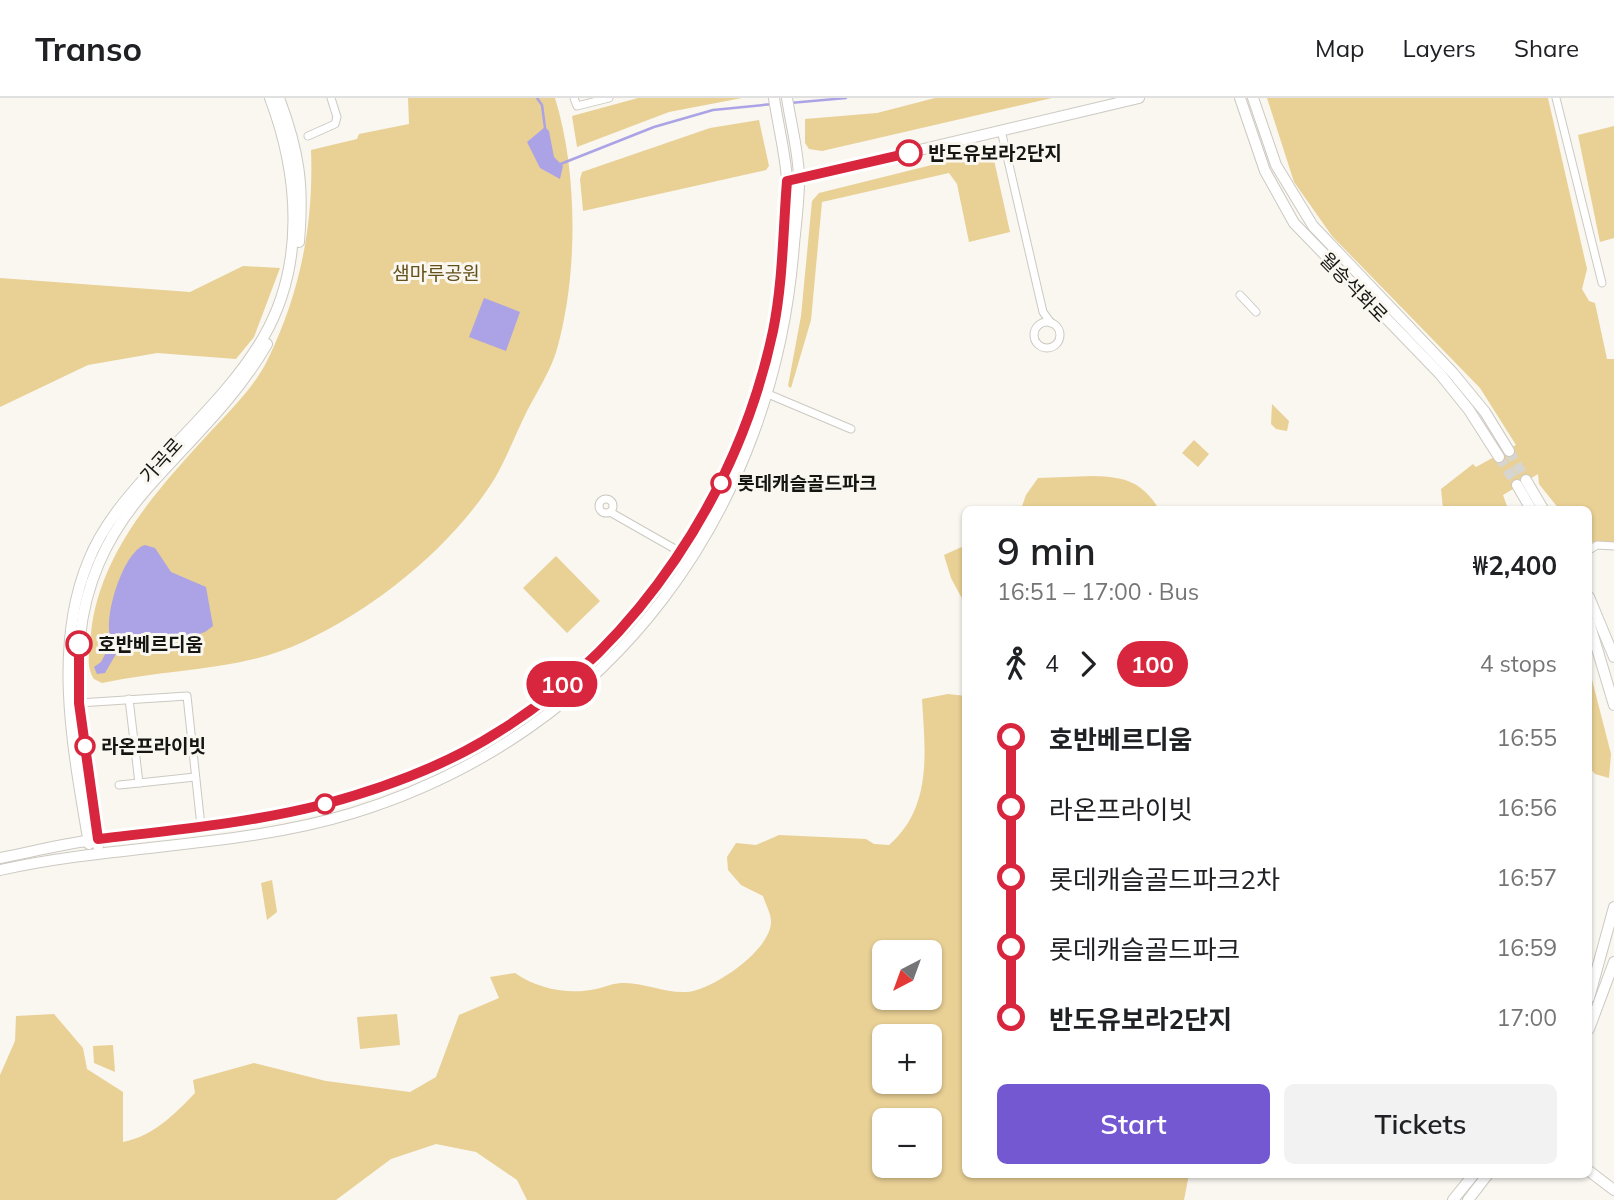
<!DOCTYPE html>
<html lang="en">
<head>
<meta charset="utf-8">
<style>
	:root { --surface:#fff; --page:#f2f2f2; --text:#202124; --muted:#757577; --line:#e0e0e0; --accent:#7458d2 }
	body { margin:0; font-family:Mulish,"Noto Sans KR",sans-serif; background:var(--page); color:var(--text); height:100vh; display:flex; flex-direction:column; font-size:26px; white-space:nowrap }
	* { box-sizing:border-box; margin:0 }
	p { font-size:23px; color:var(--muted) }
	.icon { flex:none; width:38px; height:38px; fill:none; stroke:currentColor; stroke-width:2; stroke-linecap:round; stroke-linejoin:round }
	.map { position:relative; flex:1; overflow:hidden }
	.side { position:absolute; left:962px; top:408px; width:630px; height:672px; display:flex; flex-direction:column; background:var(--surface); border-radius:10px; box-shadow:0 2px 5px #0004 }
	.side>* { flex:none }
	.badge { padding:0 14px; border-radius:23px; font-size:24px; line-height:46px }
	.needle { width:46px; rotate:221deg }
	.buttons { position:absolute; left:872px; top:842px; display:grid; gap:14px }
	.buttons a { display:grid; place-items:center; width:70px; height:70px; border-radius:10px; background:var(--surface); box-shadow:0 2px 5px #0004; font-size:35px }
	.map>.badge { position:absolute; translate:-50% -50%; box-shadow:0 0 0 4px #fff }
	.legs { display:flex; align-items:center; gap:10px; height:77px; padding:0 35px; font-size:23px }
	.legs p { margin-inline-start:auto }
	.overview { display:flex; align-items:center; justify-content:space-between; height:119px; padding:0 35px }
	h1 { font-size:38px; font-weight:600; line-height:52px }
	.cta { display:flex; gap:14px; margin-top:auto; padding:14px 35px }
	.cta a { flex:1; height:80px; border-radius:10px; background:var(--accent); color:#fff; font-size:28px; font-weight:600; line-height:80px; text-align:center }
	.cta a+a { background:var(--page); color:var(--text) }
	ul { padding:0 35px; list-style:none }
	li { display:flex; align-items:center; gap:24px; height:70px; font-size:26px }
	li i { display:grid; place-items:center; width:10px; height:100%; margin:0 9px; background:currentColor }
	li i::after { content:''; width:18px; height:18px; margin:-9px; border:5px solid; border-radius:50%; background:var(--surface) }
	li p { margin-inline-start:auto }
	li:first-child i { background:linear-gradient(#0000 50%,currentColor 0) }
	li:last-child i { background:linear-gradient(currentColor 50%,#0000 0) }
	header { display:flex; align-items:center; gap:42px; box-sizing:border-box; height:98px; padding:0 35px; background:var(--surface); border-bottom:2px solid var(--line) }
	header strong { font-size:33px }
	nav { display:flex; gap:38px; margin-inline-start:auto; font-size:24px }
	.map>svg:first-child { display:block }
	.green { fill:#e9d095; fill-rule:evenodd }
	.water { fill:#aba3e6 }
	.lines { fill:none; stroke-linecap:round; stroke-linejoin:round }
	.stream { stroke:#aba3e6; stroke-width:2.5 }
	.secondary-tunnel { stroke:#d7d5cf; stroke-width:10; stroke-dasharray:10 5; stroke-linecap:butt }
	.street-casing { stroke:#ccc9c2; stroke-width:9 }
	.secondary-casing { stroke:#ccc9c2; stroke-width:12 }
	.street { stroke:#fff; stroke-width:7 }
	.secondary { stroke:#fff; stroke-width:10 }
	.line-1-casing { stroke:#fff; stroke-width:16 }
	.line-1 { stroke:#d7263d; stroke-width:10 }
	.stop-1-dot { fill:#fff; stroke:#d7263d; stroke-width:3.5 }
	.labels { text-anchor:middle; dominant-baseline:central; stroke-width:6; stroke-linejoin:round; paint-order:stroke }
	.stop-label { font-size:19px; font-weight:bold; fill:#151512; stroke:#f9f7f0; text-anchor:start }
	.park-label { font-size:19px; fill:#64501a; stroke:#f9f7f0 }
	.street-label { font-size:19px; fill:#151512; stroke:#f9f7f0 }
</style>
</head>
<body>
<header>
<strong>Transo</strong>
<nav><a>Map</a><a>Layers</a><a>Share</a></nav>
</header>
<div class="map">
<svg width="1614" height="1102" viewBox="0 0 1614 1102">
	<rect width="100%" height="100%" fill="#f9f7f0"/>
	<g class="green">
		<path d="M408 0H555C578 74 578 177 557 251 551 272 537 294 527 313 516 335 507 359 495 380 452 449 376 510 303 544 239 574 170 570 102 585L94 581C85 568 90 550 91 535 100 453 158 391 211 333 231 312 254 289 267 263 300 196 314 126 311 52L357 41 359 36 409 26Z"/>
		<polygon points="638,0 742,0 669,14 577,49 572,18"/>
		<polygon points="935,0 1052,0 822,53 809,51 805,45 805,21 877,15"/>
		<polygon points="1267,0 1548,0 1587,171 1582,191 1589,203 1595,205 1607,261 1614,261 1614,444 1589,444 1589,411 1559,411 1539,386 1538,376 1503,397 1508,411 1443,411 1441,391 1473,366 1476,369 1516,347 1480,290 1332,138 1294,84"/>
		<polygon points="759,22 769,68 766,72 583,113 580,81 582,74 710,30"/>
		<polygon points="1614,28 1614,140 1600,144 1578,37"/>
		<polygon points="984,54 994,62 1010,134 969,144 957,86 949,75 822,104 811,222 791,290 788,288 801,218 812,103 819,95"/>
		<polygon points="243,168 280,170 254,239 236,261 157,255 88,267 0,309 0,180 190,194"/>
		<polygon points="1272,306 1289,323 1287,333 1276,331 1271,326"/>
		<polygon points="1194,342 1209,356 1198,369 1182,355"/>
		<path d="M1093 378C1125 379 1141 383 1159 411H1021L1026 397 1038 380Z"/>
		<polygon points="966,447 966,508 951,480 944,457"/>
		<polygon points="556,458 600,503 567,535 523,490"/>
		<polygon points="1589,570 1611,656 1609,680 1595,676 1589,669"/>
		<path d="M948 596 966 598V1076H1189L1184 1102H527L517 1082 476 1054 436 1046 391 1061 336 1102H0V977L15 943 16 918 54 916 83 950 87 971 123 994V1044C153 1038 174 1017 195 995L193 982 254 965 326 983 410 994 436 979 459 917 499 900 490 879 515 875C538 891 568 897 596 891 605 889 614 885 622 885 643 884 664 895 686 894 711 893 772 852 771 823 771 815 765 805 763 798L741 787 728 772 727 759 736 745 756 747 779 737 866 741 874 746 889 747C933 709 925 653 922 601ZM929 854V900H884V854ZM884 938H929V984H884ZM884 1022H929V1068H884Z"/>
		<polygon points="272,782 277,814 267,822 261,785"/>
		<polygon points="397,916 400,947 360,951 357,919"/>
		<polygon points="113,947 115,974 94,965 93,948"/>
	</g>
	<g class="water">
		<polygon points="545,29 549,33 554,59 563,68 560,81 540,70 527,44"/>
		<polygon points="484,200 520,214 506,253 469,239"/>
		<path d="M145 447 155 450 171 474 206 489 213 528 205 534 163 548 142 546 126 551 120 549 105 575 97 576 94 569 101 564 112 543C101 524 123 453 145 447Z"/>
	</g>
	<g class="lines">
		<g class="stream">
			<polyline points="537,0 542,7 545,30"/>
			<polyline points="790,5 846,0"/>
			<polyline points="558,67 654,29 713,12 773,6"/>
		</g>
		<g class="secondary-tunnel">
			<polyline points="1509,353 1526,382"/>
			<polyline points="1499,359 1517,387"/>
		</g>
		<defs>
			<g id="street">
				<polyline points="574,0 577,8 609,0"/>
				<polyline points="1556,0 1602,185"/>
				<polyline points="1001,32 1043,214 1051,225"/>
				<polyline points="308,38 335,26 337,19 331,0"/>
				<polyline points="1240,197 1256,214"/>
				<circle cx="1047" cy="237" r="13"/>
				<polyline points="768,296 851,331"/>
				<circle cx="606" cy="408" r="7"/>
				<polyline points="610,414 682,455"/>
				<polyline points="1589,452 1597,447 1614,448"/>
				<polyline points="129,601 139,685 195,679"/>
				<polyline points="79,605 187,598 201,728"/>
				<polyline points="119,687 139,685"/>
			</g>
			<g id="secondary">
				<path d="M279 0C299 53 304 87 299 144"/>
				<polyline points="1240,0 1265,73 1294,125 1440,276 1469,312 1499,359"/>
				<polyline points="1253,0 1276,67 1313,128 1453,275 1485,314 1509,353"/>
				<polyline points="793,82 1139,0"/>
				<polyline points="1526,382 1543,411"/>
				<polyline points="1517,387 1531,411"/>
				<polyline points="1589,499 1614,559"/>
				<polyline points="1589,524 1614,607"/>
				<path d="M89 746C74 656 52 552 88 464 105 420 141 384 172 350 205 315 239 281 263 240 306 166 299 77 270 0"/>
				<path d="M98 748C81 614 47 507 145 393 187 345 235 302 267 246"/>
				<path d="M0 760C31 754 62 746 93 742 184 730 277 724 364 694 411 678 461 659 502 632 662 524 768 349 782 156 783 132 788 105 787 81 785 54 778 27 774 0"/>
				<path d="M0 772C116 746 239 750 353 715 613 635 774 412 794 146 796 125 799 103 799 82 799 55 791 27 787 0"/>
				<polyline points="1589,900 1614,809"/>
				<polyline points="1589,931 1614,864"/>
				<polyline points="1589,1073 1614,1092"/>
				<polyline points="1453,1102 1474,1076"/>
				<polyline points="1468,1102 1488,1076"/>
			</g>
		</defs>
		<use href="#street" class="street-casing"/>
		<use href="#secondary" class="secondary-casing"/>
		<use href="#street" class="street"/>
		<use href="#secondary" class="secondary"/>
	</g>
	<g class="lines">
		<defs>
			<path id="line-1" d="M79 546V605L98 741C174 732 251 725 325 706 384 690 447 667 498 634 639 547 739 393 773 233 783 184 783 133 787 83L909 55"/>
		</defs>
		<use href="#line-1" class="line-1-casing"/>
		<use href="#line-1" class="line-1"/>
	</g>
	<g class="stop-1-dot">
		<circle cx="909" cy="55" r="12"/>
		<circle cx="721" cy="385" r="9"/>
		<circle cx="79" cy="546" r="12"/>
		<circle cx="85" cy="648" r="9"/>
		<circle cx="325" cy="706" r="9"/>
	</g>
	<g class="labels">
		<g class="stop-label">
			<text x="928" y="55">반도유보라2단지</text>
			<text x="737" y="385">롯데캐슬골드파크</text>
			<text x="98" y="546">호반베르디움</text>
			<text x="101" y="648">라온프라이빗</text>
		</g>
		<g class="park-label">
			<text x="436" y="175">샘마루공원</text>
		</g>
		<g class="street-label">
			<text transform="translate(1354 189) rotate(46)">월송석화로</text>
			<text transform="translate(161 362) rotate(-48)">가곡로</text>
		</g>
	</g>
</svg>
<div class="buttons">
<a><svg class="needle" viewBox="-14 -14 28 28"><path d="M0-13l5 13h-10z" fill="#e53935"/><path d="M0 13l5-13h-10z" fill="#757577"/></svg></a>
<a>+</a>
<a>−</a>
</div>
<b class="badge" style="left:562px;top:586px;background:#d7263d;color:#fff">100</b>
<section class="side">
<div class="overview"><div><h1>9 min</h1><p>16:51 – 17:00 · Bus</p></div><b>₩2,400</b></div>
<div class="legs"><svg class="icon" aria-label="walk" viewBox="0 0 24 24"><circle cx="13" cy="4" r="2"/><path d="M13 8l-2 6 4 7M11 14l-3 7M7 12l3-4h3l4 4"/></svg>4<svg class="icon" aria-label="forward" viewBox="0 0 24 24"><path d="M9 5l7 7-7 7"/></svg><b class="badge" style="background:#d7263d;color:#fff">100</b><p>4 stops</p></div>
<ul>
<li><i style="color:#d7263d"></i><b>호반베르디움</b><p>16:55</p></li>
<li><i style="color:#d7263d"></i><span>라온프라이빗</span><p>16:56</p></li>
<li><i style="color:#d7263d"></i><span>롯데캐슬골드파크2차</span><p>16:57</p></li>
<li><i style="color:#d7263d"></i><span>롯데캐슬골드파크</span><p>16:59</p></li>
<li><i style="color:#d7263d"></i><b>반도유보라2단지</b><p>17:00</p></li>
</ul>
<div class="cta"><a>Start</a><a>Tickets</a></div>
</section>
</div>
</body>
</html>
